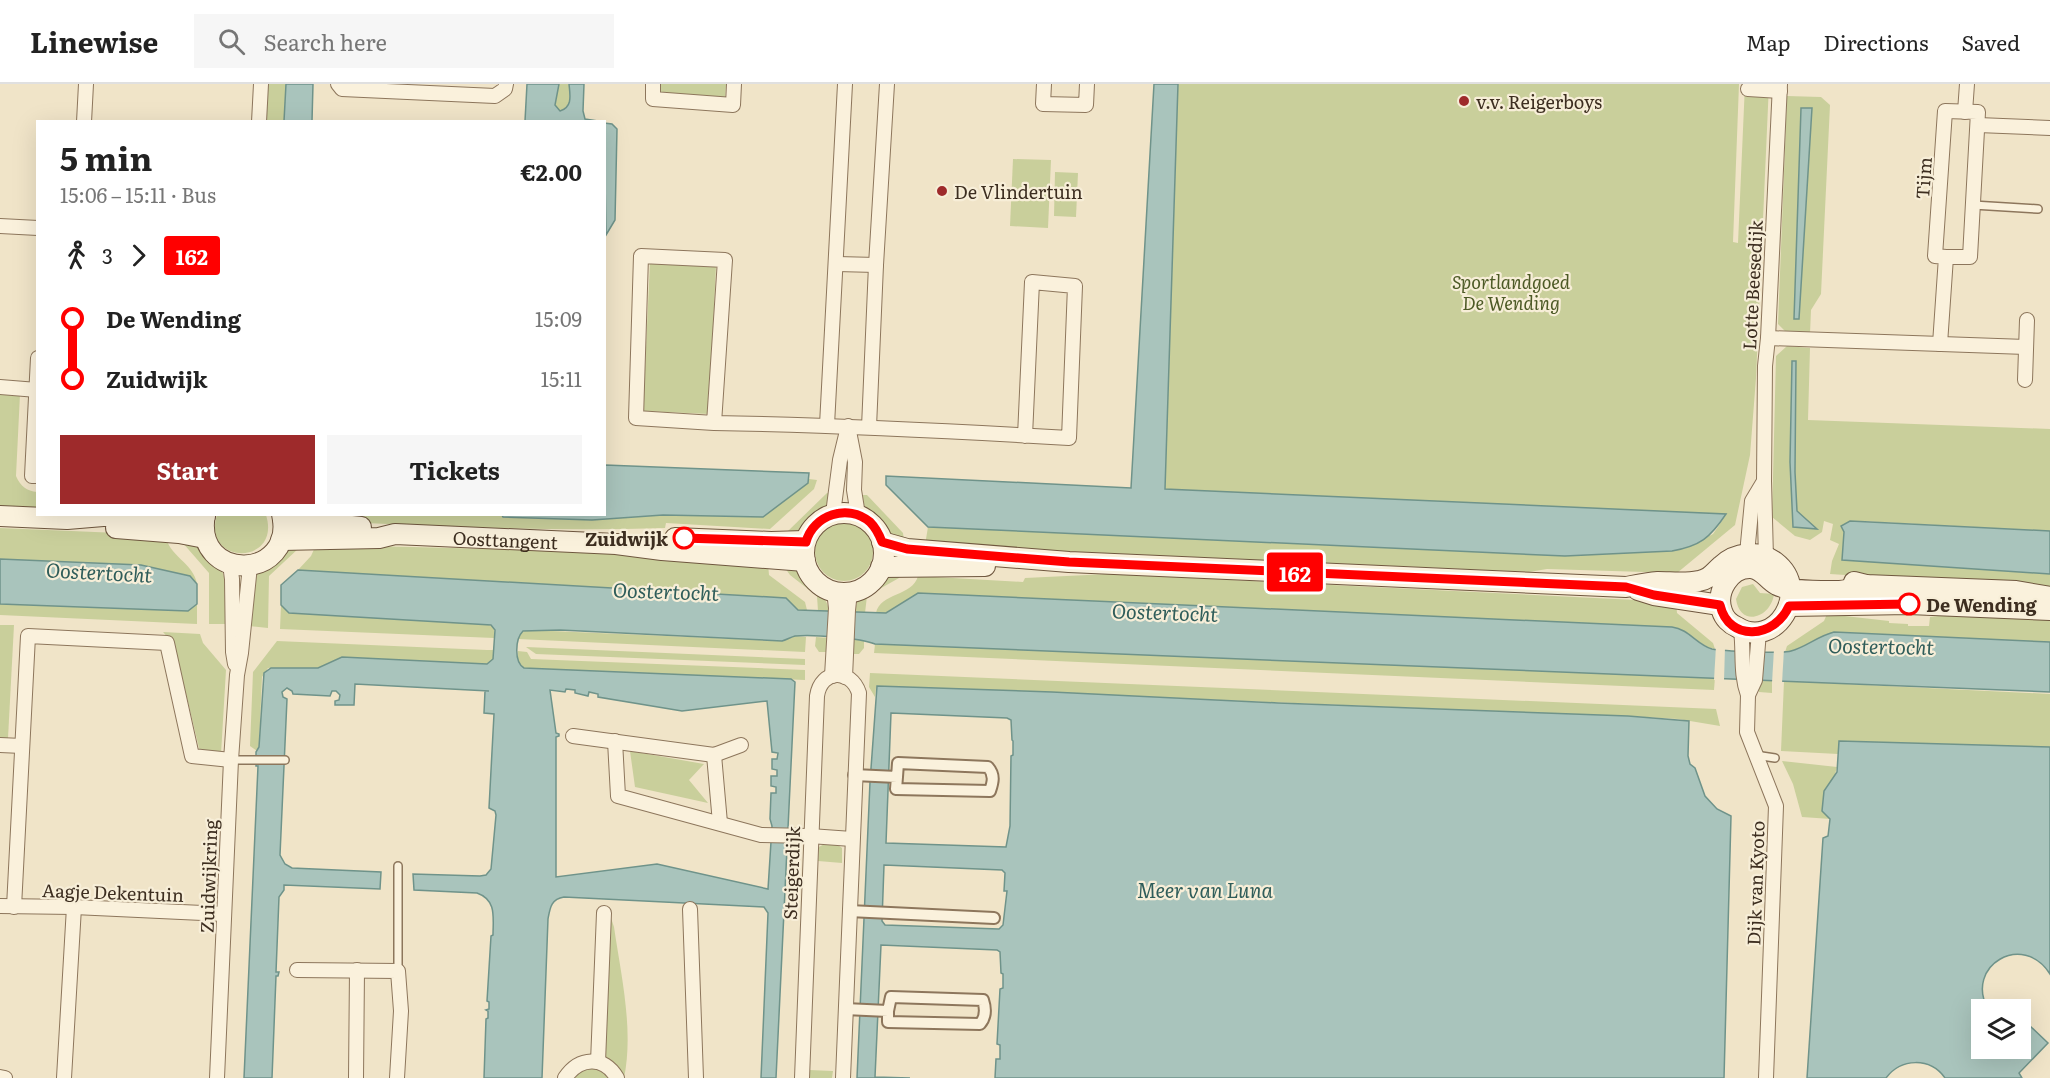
<!DOCTYPE html>
<html lang="en">
<head>
<meta charset="utf-8">
<style>
	:root { --surface:#fff; --page:#f6f6f6; --text:#222; --muted:#767676; --line:#e0e0e0; --accent:#9e2a2b }
	body { margin:0; font-family:Literata,serif; background:var(--page); color:var(--text); height:100vh; display:flex; flex-direction:column; font-size:22px; white-space:nowrap }
	* { box-sizing:border-box; margin:0 }
	p { font-size:20px; color:var(--muted) }
	.icon { flex:none; width:33px; height:33px; fill:none; stroke:currentColor; stroke-width:2; stroke-linecap:round; stroke-linejoin:round }
	.map { position:relative; flex:1; overflow:hidden }
	.drawer { position:absolute; left:36px; top:36px; width:570px; height:396px; display:flex; flex-direction:column; background:var(--surface); border-radius:0px; box-shadow:0 6px 24px #0002 }
	.drawer>* { flex:none }
	.badge { padding:0 12px; border-radius:4px; font-size:21px; line-height:39px }
	.controls { position:absolute; left:1971px; top:915px; display:grid; gap:12px }
	.controls a { display:grid; place-items:center; width:60px; height:60px; border-radius:0px; background:var(--surface); box-shadow:0 6px 24px #0002; font-size:30px }
	.map>.badge { position:absolute; translate:-50% -50%; box-shadow:0 0 0 3px #fff }
	.legs { display:flex; align-items:center; gap:9px; height:66px; padding:0 24px; font-size:20px }
	.legs p { margin-inline-start:auto }
	.headline { display:flex; align-items:center; justify-content:space-between; height:102px; padding:0 24px }
	h1 { font-size:33px; font-weight:700; line-height:45px }
	.button { display:flex; gap:12px; margin-top:auto; padding:12px 24px }
	.button a { flex:1; height:69px; border-radius:0px; background:var(--accent); color:#fff; font-size:24px; font-weight:700; line-height:69px; text-align:center }
	.button a+a { background:var(--page); color:var(--text) }
	ul { padding:0 24px; list-style:none }
	li { display:flex; align-items:center; gap:21px; height:60px; font-size:22px }
	li i { display:grid; place-items:center; width:9px; height:100%; margin:0 8px; background:currentColor }
	li i::after { content:''; width:15px; height:15px; margin:-8px; border:4px solid; border-radius:50%; background:var(--surface) }
	li p { margin-inline-start:auto }
	li:first-child i { background:linear-gradient(#0000 50%,currentColor 0) }
	li:last-child i { background:linear-gradient(currentColor 50%,#0000 0) }
	header { display:flex; align-items:center; gap:36px; box-sizing:border-box; height:84px; padding:0 30px; background:var(--surface); border-bottom:2px solid var(--line) }
	header strong { font-size:28px }
	nav { display:flex; gap:33px; margin-inline-start:auto; font-size:21px }
	.search { width:420px; height:54px; background:var(--page); display:flex; align-items:center; gap:15px; box-sizing:border-box; padding:0 21px; border-radius:0px; color:var(--muted); font-size:22px }
	.map>svg:first-child { display:block }
	.green { fill:#c9cf9b; fill-rule:evenodd }
	.water { fill:#a9c4bc; stroke:#6f938a; stroke-width:1.5; fill-rule:evenodd }
	.pier { fill:#f0e4c8 }
	.lines { fill:none; stroke-linecap:round; stroke-linejoin:round }
	.service-casing { stroke:#8d765c; stroke-width:10 }
	.pedestrian-casing { stroke:#8d765c; stroke-width:14 }
	.minor-casing { stroke:#8d765c; stroke-width:16 }
	.secondary-casing { stroke:#6f573f; stroke-width:22 }
	.service { stroke:#faf1dc; stroke-width:7 }
	.pedestrian { stroke:#faf1dc; stroke-width:10 }
	.minor { stroke:#faf1dc; stroke-width:14 }
	.secondary { stroke:#faf1dc; stroke-width:20 }
	.line-1-casing { stroke:#fff; stroke-width:14 }
	.line-1 { stroke:#f00; stroke-width:9 }
	.poi-dot { fill:#9e2a2b; stroke:#f7eed8; stroke-width:2 }
	.stop-1-dot { fill:#fff; stroke:#f00; stroke-width:3 }
	.labels { text-anchor:middle; dominant-baseline:central; stroke-width:4.5; stroke-linejoin:round; paint-order:stroke }
	.poi-label { font-size:18px; fill:#3d2e20; stroke:#f7eed8; text-anchor:start }
	.street-label { font-size:18px; fill:#3d2e20; stroke:#f7eed8 }
	.park-label { font-size:18px; font-style:italic; fill:#4d5a26; stroke:#f7eed8 }
	.stop-label { font-size:18px; font-weight:bold; fill:#3d2e20; stroke:#f7eed8; text-anchor:end }
	.water-label { font-size:20px; font-style:italic; fill:#2f5d5a; stroke:#f7eed8 }
</style>
</head>
<body>
<header>
<strong>Linewise</strong>
<div class="search"><svg class="icon" aria-label="search" viewBox="0 0 24 24"><circle cx="10" cy="10" r="6"/><path d="M15 15l6 6"/></svg>Search here</div>
<nav><a>Map</a><a>Directions</a><a>Saved</a></nav>
</header>
<div class="map">
<svg width="2050" height="994" viewBox="0 0 2050 994">
	<rect width="100%" height="100%" fill="#f0e4c8"/>
	<g class="green">
		<polygon points="265,0 286,0 284,37 264,38"/>
		<polygon points="559,0 569,0 570,16 568,22 560,27 555,21"/>
		<polygon points="658,0 726,0 725,15 658,12"/>
		<polygon points="1178,0 1739,0 1733,158 1738,159 1745,0 1769,0 1756,294 1750,371 1735,441 1677,489 1547,485 1529,488 925,461 928,443 1565,472 1684,465 1713,450 1726,431 1165,405"/>
		<path d="M1787 12 1821 13 1830 21 1821 210 1811 226 1810 250H1788L1778 240ZM1801 24 1812 25 1798 235 1794 234Z"/>
		<polygon points="1013,75 1051,76 1048,144 1010,142"/>
		<polygon points="1055,88 1078,89 1076,133 1054,132"/>
		<polygon points="650,179 716,182 709,330 643,327"/>
		<path d="M1787 262 1810 264 1808 336 2050 345V447L1861 437 1844 448 1842 476 2050 490V509L2013 502 1830 490 1832 477 1839 460 1830 456 1833 440 1824 437 1822 448 1810 456 1795 452 1772 433 1776 272ZM1796 277 1795 388 1797 427 1816 445 1793 443 1790 378 1792 278Z"/>
		<path d="M0 309 20 310 16 392C20 402 27 407 37 408V425L0 423Z"/>
		<path d="M809 395 817 396 814 405 770 445 666 439 665 444C549 448 433 442 318 437V430H502L504 433 592 436 663 431 763 433 804 402Z"/>
		<polygon points="827,409 832,410 830,422 805,444 799,448 787,448"/>
		<path d="M861 411H867L903 449 904 457C884 449 864 433 861 411Z"/>
		<path d="M217 431H266C282 482 201 482 217 431Z"/>
		<circle cx="844" cy="468" r="29"/>
		<path d="M0 444 166 451C167 471 194 479 197 500L190 492 141 481 0 475Z"/>
		<polygon points="182,458 199,462 221,485 226,497 227,540 209,540 209,489"/>
		<polygon points="297,461 299,464 269,492 268,544 249,542 254,498 257,490 282,466"/>
		<path d="M316 461C467 464 618 467 768 480L769 491 805 518 807 526H798L785 514 298 486 311 472Z"/>
		<path d="M795 482C806 494 828 512 829 527H818L817 512 790 491 785 484Z"/>
		<polygon points="901,490 899,494 867,512 865,529 855,528 857,517 886,491"/>
		<path d="M1108 490 1676 518 1677 529 1713 559 1715 565C1698 562 1690 545 1672 543L918 509 886 529H876C880 509 913 512 918 492L1023 498 1025 494Z"/>
		<path d="M1753 500 1760 509 1774 510C1771 534 1740 544 1736 515L1742 503Z"/>
		<polygon points="0,520 188,527 197,520 197,540 0,531"/>
		<polygon points="281,521 290,529 486,540 494,543 494,554 280,545"/>
		<path d="M1981 527 2050 530V558L1834 548C1817 552 1802 566 1785 568L1787 562 1824 537 1827 530 1889 537V539L1908 540V542H1929L1930 533Z"/>
		<polygon points="0,541 14,541 8,654 0,654"/>
		<polygon points="529,546 782,557 795,552 806,553 805,568 518,555 521,548"/>
		<polygon points="163,548 200,550 203,559 226,586 221,670 200,668 174,560"/>
		<polygon points="816,553 829,554 827,568 819,568 815,562"/>
		<polygon points="852,554 864,555 864,564 859,570 851,570"/>
		<polygon points="277,557 487,566 494,566 493,576 487,580 342,573 317,585 268,584 262,593 259,663 257,667 250,662 253,588"/>
		<polygon points="875,560 1715,593 1714,606 874,569"/>
		<polygon points="526,563 805,575 805,581 536,570"/>
		<polygon points="518,567 527,568 531,575 805,586 805,596 524,584 518,579"/>
		<path d="M870 589 1716 625 1720 642 1678 635 1628 632C1378 623 1128 612 878 602L876 604 875 613 869 603Z"/>
		<polygon points="1759,596 1772,596 1772,609 1759,608"/>
		<polygon points="1784,597 2050,610 2050,663 1839,657 1838,670 1781,667"/>
		<polygon points="630,667 704,680 689,696 708,719 635,703"/>
		<polygon points="1782,677 1837,683 1834,694 1828,702 1831,735 1802,733 1793,700"/>
		<polygon points="826,759 835,759 842,764 842,779 818,777 819,763"/>
		<path d="M610 831 614 843C621 891 634 946 624 994L601 970Z"/>
		<polygon points="592,983 599,985 609,994 571,994 578,987"/>
		<polygon points="809,986 833,987 832,994 809,994"/>
	</g>
	<g class="water">
		<polygon points="286,0 313,0 312,37 284,37"/>
		<path d="M527 0H559L555 21 560 27C573 23 570 11 569 0H584L583 27 585 35 598 37H525Z"/>
		<path d="M1154 0H1178L1165 405 1726 430C1710 454 1700 462 1672 467L1565 472 928 443 886 401V392L1131 404Z"/>
		<polygon points="1801,24 1812,24 1799,235 1794,235"/>
		<polygon points="604,39 612,40 617,45 615,136 606,151"/>
		<polygon points="1792,277 1796,277 1795,388 1797,427 1817,445 1793,443 1790,378"/>
		<polygon points="605,381 809,389 808,399 763,433 663,431 592,436 503,433 502,431 604,430"/>
		<polygon points="1850,437 2050,447 2050,490 1842,476 1844,448 1841,442"/>
		<polygon points="0,475 141,481 190,492 197,500 197,520 188,527 0,520"/>
		<path d="M298 486 786 514 798 526 886 529 918 509 1672 543C1689 545 1697 561 1712 565 1722 567 1783 570 1791 567 1806 563 1818 552 1834 548L2050 558V608L875 560C860 554 812 550 795 552 791 553 786 556 782 557L560 546 523 547C515 555 514 578 524 584L791 595 795 598 776 994H761L768 829 764 823 564 813C551 815 550 824 548 835L542 994H484L486 935 488 934V927L486 926 489 925V918L487 917 491 852 493 851C493 834 497 816 477 809L414 806 413 790 480 792 486 791 491 785 496 731 495 727 489 724 494 630 484 629 485 607H489L355 600 354 621H335V617L339 616 340 611 336 607H332L330 612 293 610 292 607 287 604 282 608 283 613 287 615 280 771 285 780 292 784 381 788 380 805 284 801V806L279 813 276 888H279L278 892H276L272 994H244L258 682H256V668L259 663 264 589 271 584H318L342 573 487 580 493 575 495 546 491 541 289 529 281 521V501ZM566 605 575 606V609L588 612 589 608 598 610V613L682 627 767 617 772 668 778 669 777 675H772V685L777 686V692H771V702L776 703V709H771L770 735 772 742 768 805 657 780 556 793V653L559 652V650L556 649 550 606 565 608Z"/>
		<path d="M877 602 1052 608 1278 619 1628 632 1689 637 1688 672 1690 680 1695 684 1705 712 1717 725 1731 732 1724 994H995L996 975H1000V961L997 960 1000 905 1003 904V890L1001 889 1000 868 997 866 881 861 875 993 910 994H857L870 698ZM891 629 1007 634 1011 636 1012 656 1013 657V671L1011 672 1010 742 1006 763 886 759ZM884 781 1002 786 1005 789 1004 807H1007L1003 841 999 845 885 841 882 837Z"/>
		<path d="M1839 657 2050 663V890C2023 847 1964 882 1988 925L1982 926V964H2020L2021 942 2028 940 2048 959 2019 989 2022 994H1945C1930 973 1901 974 1886 994H1807L1823 754 1828 752 1830 735 1822 727 1824 707 1837 688Z"/>
	</g>
	<g class="pier">
		<polygon points="1716,562 1725,563 1724,597 1714,596"/>
		<polygon points="1774,565 1784,565 1782,599 1772,599"/>
	</g>
	<g class="lines">
		<defs>
			<g id="service">
				<polyline points="1973,121 2038,125"/>
				<polyline points="1755,671 1775,674"/>
				<polyline points="231,676 285,676"/>
				<polyline points="398,782 398,887"/>
			</g>
			<g id="pedestrian">
				<path d="M854 691 897 693 896 705 990 707C993 698 995 691 988 683L898 679 897 693"/>
				<polyline points="849,827 994,834"/>
				<path d="M845 925 888 927V938L980 940C986 933 986 925 983 916L891 913 888 927"/>
			</g>
			<g id="minor">
				<polyline points="338,0 342,5 495,12 505,5 506,0"/>
				<polyline points="653,0 653,15 733,21 734,0"/>
				<polyline points="1044,0 1043,20 1086,21 1087,0"/>
				<polyline points="1748,5 1780,7"/>
				<polyline points="1965,28 1967,0"/>
				<polyline points="84,38 86,0"/>
				<polyline points="259,38 261,0"/>
				<polyline points="1978,41 2050,44"/>
				<polyline points="0,142 38,144"/>
				<polyline points="837,180 876,181"/>
				<polyline points="1768,254 2026,263"/>
				<polyline points="1940,260 1946,173 1935,172 1945,27 1978,28 1970,173 1946,173"/>
				<polyline points="38,274 32,392 38,392"/>
				<polyline points="2025,296 2027,236"/>
				<polyline points="0,303 37,306"/>
				<path d="M714 339 636 334 641 172 725 176 714 339C832 341 951 347 1069 354L1075 202 1032 198 1025 352"/>
				<polyline points="827,341 845,0"/>
				<polyline points="848,342 855,378 854,406 858,431"/>
				<polyline points="869,343 876,181 887,0"/>
				<polyline points="833,430 840,376 847,347"/>
				<polyline points="1747,470 1752,417 1764,397"/>
				<polyline points="1766,474 1764,397 1765,282 1768,254 1780,0"/>
				<polyline points="230,480 232,495 233,568 235,580"/>
				<path d="M1741 546C1744 569 1740 589 1748 611"/>
				<polyline points="1759,548 1755,596 1748,611 1747,648 1776,722 1766,994"/>
				<polyline points="832,592 836,524 834,507"/>
				<polyline points="845,593 848,526 850,508"/>
				<polyline points="573,652 714,671 741,661"/>
				<polyline points="615,657 618,712 761,751 810,752 852,755"/>
				<polyline points="0,661 22,662"/>
				<polyline points="714,671 720,739"/>
				<polyline points="0,822 74,823 224,830"/>
				<polyline points="14,823 28,552 167,559 192,672 231,676"/>
				<polyline points="690,825 696,994"/>
				<polyline points="297,886 398,887 401,927 397,994"/>
				<polyline points="598,978 604,829"/>
				<polyline points="0,993 5,994"/>
				<polyline points="64,994 74,823"/>
				<polyline points="217,994 231,676 237,591 241,569 250,482"/>
				<polyline points="356,994 357,886"/>
				<path d="M565 994C579 973 604 971 617 994"/>
				<path d="M802 994 817 612C821 585 851 584 859 609L843 994"/>
			</g>
			<g id="secondary">
				<circle cx="844" cy="469" r="40"/>
				<path d="M205 430C192 500 297 497 282 430"/>
				<polyline points="0,432 67,435 103,432 205,432"/>
				<polyline points="283,435 361,443"/>
				<polyline points="116,444 179,449 205,454"/>
				<polyline points="675,454 771,458 805,457"/>
				<path id="s1" d="M281 456 379 454 395 450 616 460 662 466 805 477"/>
				<path d="M882 458 907 465 1069 478 1626 503C1637 501 1647 499 1658 498 1671 498 1686 500 1699 497 1710 495 1713 489 1721 482 1736 468 1758 466 1775 478 1813 507 1775 567 1737 543 1730 540 1724 534 1722 527 1715 508 1730 483 1751 484 1763 485 1767 496 1777 501 1790 508 1825 507 1840 507 1849 506 1858 503 1866 501"/>
				<polyline points="881,483 985,482"/>
				<polyline points="1854,498 1866,501 2016,507 2050,513"/>
				<polyline points="1638,506 1654,511 1720,521"/>
				<polyline points="1789,522 1909,520 2050,526"/>
			</g>
		</defs>
		<use href="#service" class="service-casing"/>
		<use href="#pedestrian" class="pedestrian-casing"/>
		<use href="#minor" class="minor-casing"/>
		<use href="#secondary" class="secondary-casing"/>
		<use href="#service" class="service"/>
		<use href="#pedestrian" class="pedestrian"/>
		<use href="#minor" class="minor"/>
		<use href="#secondary" class="secondary"/>
	</g>
	<g class="lines">
		<defs>
			<path id="line-1" d="M684 454 806 458C813 431 848 419 870 438 876 444 879 450 882 458L907 465 1069 478 1626 503 1654 511 1720 521C1729 559 1775 554 1789 522L1909 520"/>
		</defs>
		<use href="#line-1" class="line-1-casing"/>
		<use href="#line-1" class="line-1"/>
	</g>
	<g class="poi-dot">
		<circle cx="1464" cy="17" r="6"/>
		<circle cx="942" cy="107" r="6"/>
	</g>
	<g class="stop-1-dot">
		<circle cx="684" cy="454" r="10"/>
		<circle cx="1909" cy="520" r="10"/>
	</g>
	<g class="labels">
		<g class="poi-label">
			<text x="1476" y="17">v.v. Reigerboys</text>
			<text x="954" y="107">De Vlindertuin</text>
		</g>
		<g class="street-label">
			<text transform="translate(1923 94) rotate(-86)">Tijm</text>
			<text transform="translate(1752 201) rotate(-87)">Lotte Beesedijk</text>
			<text stroke="none"><textPath href="#s1" startOffset="225">Oosttangent</textPath></text>
			<text transform="translate(791 789) rotate(-88)">Steigerdijk</text>
			<text transform="translate(208 792) rotate(-88)">Zuidwijkring</text>
			<text transform="translate(1755 799) rotate(-88)">Dijk van Kyoto</text>
			<text transform="translate(113 808) rotate(2)">Aagje Dekentuin</text>
		</g>
		<g class="park-label">
			<text x="1511" y="197">Sportlandgoed<tspan x="1511" dy="21">De Wending</tspan></text>
		</g>
		<g class="stop-label">
			<text x="668" y="454">Zuidwijk</text>
			<text x="1926" y="520" text-anchor="start">De Wending</text>
		</g>
		<g class="water-label">
			<text transform="translate(99 487) rotate(3)">Oostertocht</text>
			<text transform="translate(666 506) rotate(2)">Oostertocht</text>
			<text transform="translate(1165 527) rotate(2)">Oostertocht</text>
			<text transform="translate(1881 561) rotate(1)">Oostertocht</text>
			<text x="1205" y="805">Meer van Luna</text>
		</g>
	</g>
</svg>
<div class="controls">
<a><svg class="icon" aria-label="layers" viewBox="0 0 24 24"><path d="M12 4l9 5-9 5-9-5zM3 14l9 5 9-5"/></svg></a>
</div>
<b class="badge" style="left:1295px;top:488px;background:#f00;color:#fff">162</b>
<section class="drawer">
<div class="headline"><div><h1>5 min</h1><p>15:06 – 15:11 · Bus</p></div><b>€2.00</b></div>
<div class="legs"><svg class="icon" aria-label="walk" viewBox="0 0 24 24"><circle cx="13" cy="4" r="2"/><path d="M13 8l-2 6 4 7M11 14l-3 7M7 12l3-4h3l4 4"/></svg>3<svg class="icon" aria-label="forward" viewBox="0 0 24 24"><path d="M9 5l7 7-7 7"/></svg><b class="badge" style="background:#f00;color:#fff">162</b></div>
<ul>
<li><i style="color:#f00"></i><b>De Wending</b><p>15:09</p></li>
<li><i style="color:#f00"></i><b>Zuidwijk</b><p>15:11</p></li>
</ul>
<div class="button"><a>Start</a><a>Tickets</a></div>
</section>
</div>
</body>
</html>
